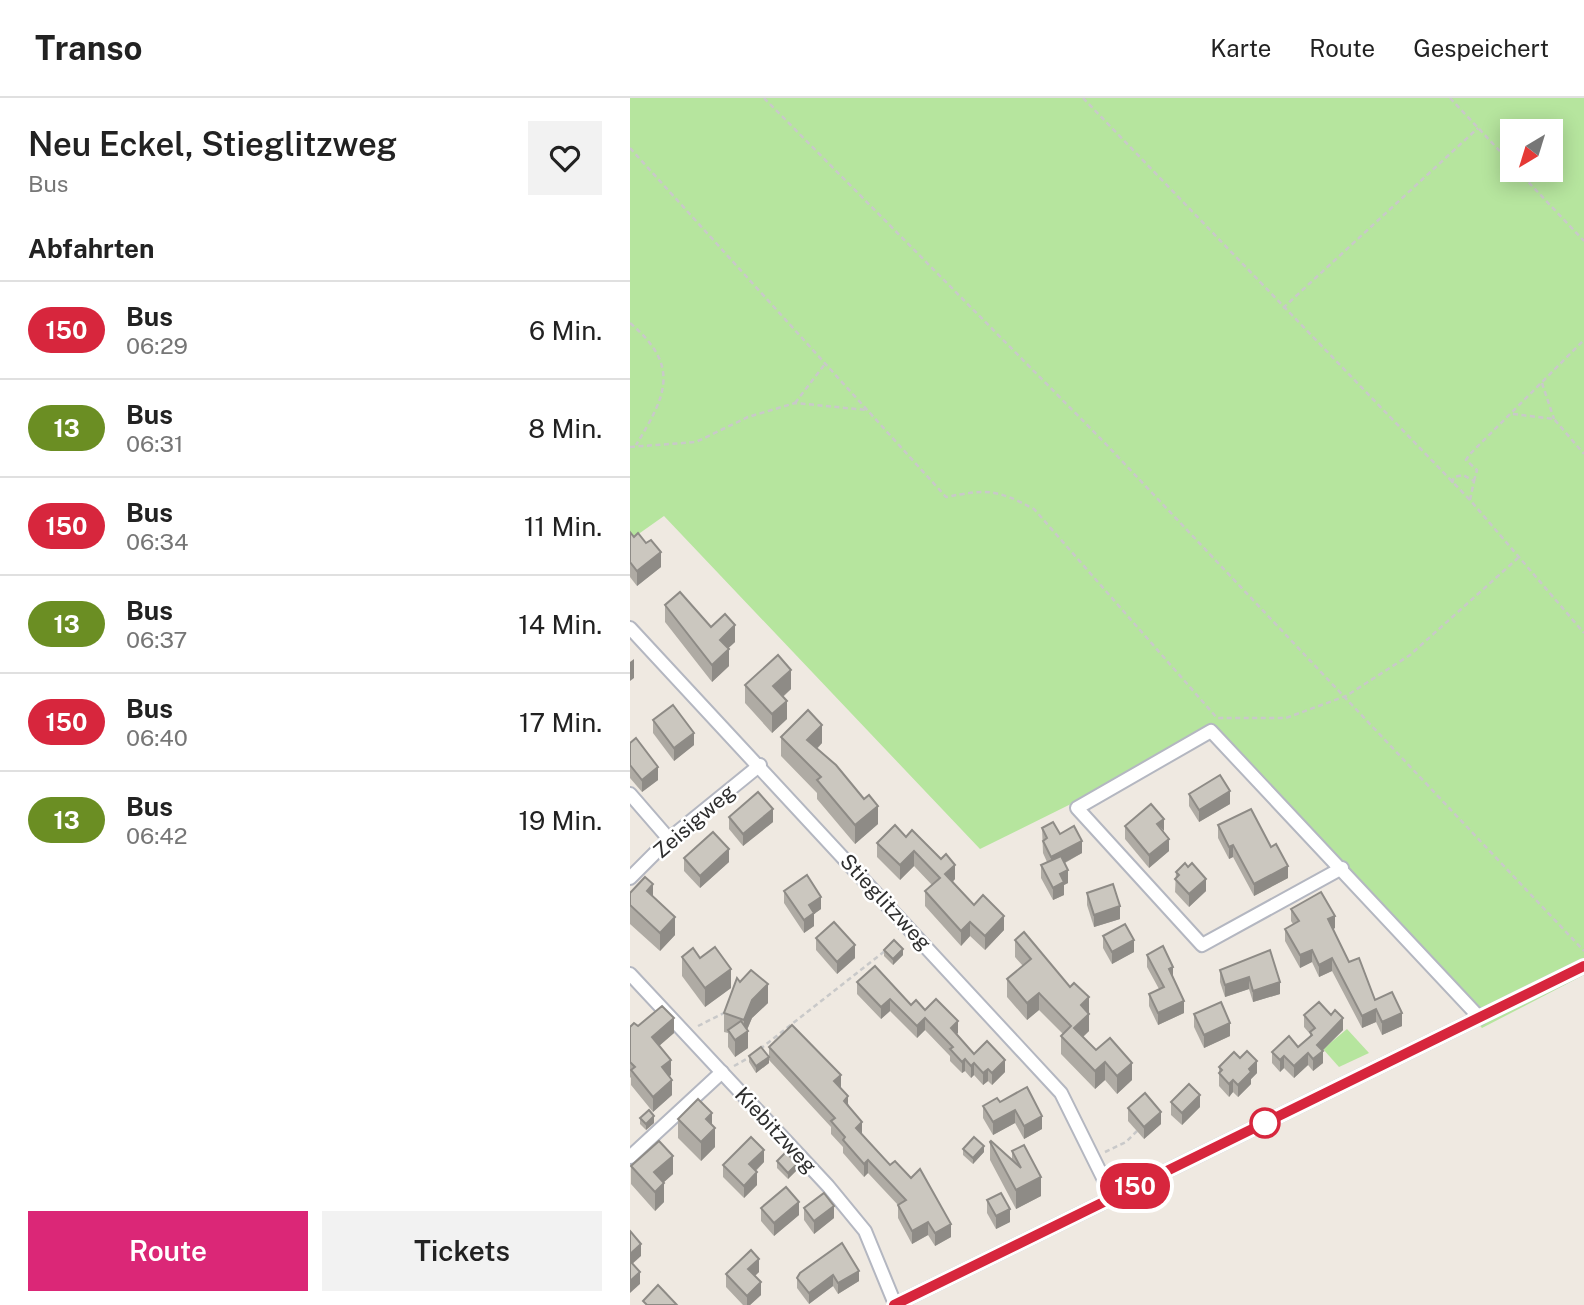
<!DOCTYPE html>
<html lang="de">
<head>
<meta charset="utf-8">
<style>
	:root { --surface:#fff; --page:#f2f2f2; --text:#222; --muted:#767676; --line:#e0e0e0; --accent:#db2777 }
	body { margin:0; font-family:"Public Sans",sans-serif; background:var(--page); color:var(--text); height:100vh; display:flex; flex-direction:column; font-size:26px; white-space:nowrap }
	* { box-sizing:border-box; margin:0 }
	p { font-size:23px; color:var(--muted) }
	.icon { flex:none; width:38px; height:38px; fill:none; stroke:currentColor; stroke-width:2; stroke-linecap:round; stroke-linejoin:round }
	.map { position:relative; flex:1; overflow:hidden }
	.details { display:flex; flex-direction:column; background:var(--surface); width:630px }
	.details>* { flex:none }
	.badge { padding:0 14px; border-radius:23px; font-size:24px; line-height:46px }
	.needle { width:46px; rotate:218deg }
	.controls { position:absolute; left:870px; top:21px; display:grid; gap:14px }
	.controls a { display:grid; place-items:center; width:63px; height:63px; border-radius:0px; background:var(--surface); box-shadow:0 4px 18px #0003; font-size:35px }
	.map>.badge { position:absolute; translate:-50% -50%; box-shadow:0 0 0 4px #fff }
	h2 { padding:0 28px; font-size:26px; line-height:63px }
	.round { display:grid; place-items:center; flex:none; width:74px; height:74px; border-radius:0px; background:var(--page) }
	.head { display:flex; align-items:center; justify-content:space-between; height:119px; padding:0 28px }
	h1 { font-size:33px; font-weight:600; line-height:52px }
	.action { display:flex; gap:14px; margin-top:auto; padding:14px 28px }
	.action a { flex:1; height:80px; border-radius:0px; background:var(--accent); color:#fff; font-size:28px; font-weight:600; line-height:80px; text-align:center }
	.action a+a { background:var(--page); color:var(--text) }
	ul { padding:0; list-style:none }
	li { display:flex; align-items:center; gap:21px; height:98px; padding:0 28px; border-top:2px solid var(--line) }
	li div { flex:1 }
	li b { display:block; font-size:26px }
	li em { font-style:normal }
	li .badge { min-width:77px; font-weight:700; text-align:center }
	header { display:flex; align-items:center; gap:42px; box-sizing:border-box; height:98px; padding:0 35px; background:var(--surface); border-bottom:2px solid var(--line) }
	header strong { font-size:33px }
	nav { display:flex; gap:38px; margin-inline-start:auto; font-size:24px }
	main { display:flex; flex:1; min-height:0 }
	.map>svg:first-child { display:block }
	.green { fill:#b6e59e; fill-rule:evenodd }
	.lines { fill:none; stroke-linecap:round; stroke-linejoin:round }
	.street-casing { stroke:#b4b7c1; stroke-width:16 }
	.path { stroke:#c9c9c9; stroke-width:2.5; stroke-dasharray:5 3.5; stroke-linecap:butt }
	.street { stroke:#fff; stroke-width:12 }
	.wall { fill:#afaba4 }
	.shaded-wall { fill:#8e8b86 }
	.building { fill:#cbc7bf; stroke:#8e8b86; stroke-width:2 }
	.line-casing { stroke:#fff; stroke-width:16 }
	.line { stroke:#d7263d; stroke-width:10 }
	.stop-dot { fill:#fff; stroke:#d7263d; stroke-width:3.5 }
	.labels { text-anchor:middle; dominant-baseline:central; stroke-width:5; stroke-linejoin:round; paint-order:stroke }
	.street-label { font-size:21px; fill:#2e2e2e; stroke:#fff }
</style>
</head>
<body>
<header>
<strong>Transo</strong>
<nav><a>Karte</a><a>Route</a><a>Gespeichert</a></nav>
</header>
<main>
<section class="details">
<div class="head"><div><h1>Neu Eckel, Stieglitzweg</h1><p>Bus</p></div><a class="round"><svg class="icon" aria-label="heart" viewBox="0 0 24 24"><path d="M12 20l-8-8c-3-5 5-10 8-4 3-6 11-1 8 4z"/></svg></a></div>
<h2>Abfahrten</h2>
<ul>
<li><span class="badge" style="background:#d7263d;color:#fff">150</span><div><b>Bus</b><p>06:29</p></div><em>6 Min.</em></li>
<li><span class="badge" style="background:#6b8e23;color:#fff">13</span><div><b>Bus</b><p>06:31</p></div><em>8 Min.</em></li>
<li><span class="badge" style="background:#d7263d;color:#fff">150</span><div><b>Bus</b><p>06:34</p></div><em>11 Min.</em></li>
<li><span class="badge" style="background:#6b8e23;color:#fff">13</span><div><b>Bus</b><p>06:37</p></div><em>14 Min.</em></li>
<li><span class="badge" style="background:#d7263d;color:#fff">150</span><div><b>Bus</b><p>06:40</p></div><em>17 Min.</em></li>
<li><span class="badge" style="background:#6b8e23;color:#fff">13</span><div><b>Bus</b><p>06:42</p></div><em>19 Min.</em></li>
</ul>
<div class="action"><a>Route</a><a>Tickets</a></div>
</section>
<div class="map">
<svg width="954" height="1207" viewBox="0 0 954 1207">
	<rect width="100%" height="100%" fill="#efe9e1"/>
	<g class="green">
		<path d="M0 0H954V877L852 930 582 636 350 751 34 418 0 442ZM882 33H920V72H882Z"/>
		<polygon points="717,931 739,955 709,969 693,951"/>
	</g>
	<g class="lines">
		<defs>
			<g id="street">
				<polyline points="0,530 431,995 483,1100"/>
				<polyline points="0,696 39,741"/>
				<polyline points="712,770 572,847 447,710 581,633 850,920"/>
				<polyline points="0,780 39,741 130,667"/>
				<polyline points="0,876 198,1088 235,1133 265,1206"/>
				<polyline points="0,1059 92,974"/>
				<polyline points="264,1207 954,868"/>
			</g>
		</defs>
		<use href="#street" class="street-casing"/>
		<g class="path">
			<polyline points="134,0 474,344 954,853"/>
			<polyline points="453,0 840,402"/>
			<polyline points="820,0 882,66"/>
			<path d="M0 50 316 399C357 391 366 391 404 411L587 620H656L716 598 780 557 888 460"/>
			<polyline points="887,72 954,143"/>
			<polyline points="653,210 848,30"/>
			<path d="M0 225C51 268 36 298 6 347"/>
			<polyline points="912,285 924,321"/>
			<polyline points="165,305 195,266"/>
			<polyline points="883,316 924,321 954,356"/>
			<polyline points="0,349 66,344 118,319 165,305 237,312"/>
			<polyline points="844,383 847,372 836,362 839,357 954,242"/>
			<polyline points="822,385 824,379 833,377 844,383 840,402 954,535"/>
			<polyline points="68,928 98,913"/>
			<polyline points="130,951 255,853"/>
			<polyline points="104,968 120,959"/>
			<polyline points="475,1054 496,1044 507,1033"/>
		</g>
		<use href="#street" class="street"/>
	</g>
	<g class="wall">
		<polygon points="0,434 31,469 7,488 0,479"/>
		<polygon points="35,507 81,529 105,544 98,550 99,568 82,584 35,524"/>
		<polygon points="115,587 161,591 153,599 157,621 142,635 115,605"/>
		<polygon points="23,622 64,647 44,663 23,635"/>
		<polygon points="151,639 192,645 187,651 248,726 225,746 187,701 187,695 151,658"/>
		<polygon points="0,645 28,682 12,694 0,680"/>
		<polygon points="559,696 600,706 569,724 559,708"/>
		<polygon points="99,719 143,724 113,748 99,731"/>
		<polygon points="588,727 658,780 624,798 603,759 599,761 588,740"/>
		<polygon points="495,728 533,734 539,753 519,770 495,741"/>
		<polygon points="412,730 430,736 452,755 435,765 438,785 434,787 434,797 423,802 411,780 411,767 417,764 413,755"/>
		<polygon points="276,739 325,781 323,784 344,807 374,832 355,852 340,838 331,848 295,808 295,793 302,787 284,768 270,782 247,759 247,745"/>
		<polygon points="54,760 99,764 70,790 54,773"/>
		<polygon points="546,774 576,793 559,809 545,794"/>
		<polygon points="154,793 191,811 184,816 184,828 174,835 154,805"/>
		<polygon points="0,795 23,799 45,837 30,853 0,826"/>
		<polygon points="457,795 490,821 464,829 457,807"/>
		<polygon points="661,811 705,830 703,831 719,864 745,902 772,928 752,937 746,924 732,930 702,873 689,879 682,864 670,870 655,843 655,831 663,826 661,823"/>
		<polygon points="473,838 504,854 482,866 473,850"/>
		<polygon points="186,840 225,860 207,876 186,852"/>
		<polygon points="385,842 440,889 459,899 459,933 453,939 466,952 502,982 487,996 475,982 465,991 431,956 431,938 433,936 409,912 397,922 377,899 377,881 393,868 385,859"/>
		<polygon points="254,852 273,857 263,867 254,858"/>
		<polygon points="640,852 650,896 623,904 619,891 595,899 590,884 590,872"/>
		<polygon points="517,857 543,880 554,915 528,927 519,908 519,896 529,891 517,869"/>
		<polygon points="52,859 70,860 101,890 75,909 52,878"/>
		<polygon points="110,884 138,905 122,920 117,932 118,950 105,959 98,949 98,935 94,934 94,915"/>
		<polygon points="227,884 295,912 328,935 326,936 344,956 375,974 362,987 358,983 353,987 344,977 341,980 335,973 332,975 320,963 320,958 295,932 287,940 260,913 251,921 227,896"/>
		<polygon points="564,916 600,938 574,950 564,929"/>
		<polygon points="674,917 713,932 692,953 693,965 683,973 678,967 664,980 654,970 650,974 642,965 642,954 668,949 680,938 680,936 674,929"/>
		<polygon points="8,928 44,935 29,948 41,977 39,978 42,997 23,1014 1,987 1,980 0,979 0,929"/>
		<polygon points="139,949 211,990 232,1036 321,1139 305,1148 298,1137 282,1146 268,1120 268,1107 238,1075 234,1079 213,1055 213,1049 201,1036 201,1029 139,962 139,965 126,975 119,964 119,958 139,958"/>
		<polygon points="589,969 627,975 621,981 621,986 608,999 603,994 599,999 589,988"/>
		<polygon points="397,989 412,1031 394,1041 385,1025 363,1037 353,1020 353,1008 370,1004"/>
		<polygon points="541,1004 570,1009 552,1027 541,1017"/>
		<polygon points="498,1010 531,1026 514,1041 498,1023"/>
		<polygon points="10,1020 24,1025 16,1032 10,1026"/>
		<polygon points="48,1021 82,1028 85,1049 71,1063 48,1040"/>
		<polygon points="360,1044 382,1061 382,1053 411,1098 386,1111 360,1062"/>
		<polygon points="333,1051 354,1054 343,1066 333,1057"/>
		<polygon points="147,1063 167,1072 158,1081 147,1070"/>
		<polygon points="134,1064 126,1073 127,1087 114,1100 93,1079 93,1067"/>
		<polygon points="1,1068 43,1076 34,1084 34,1104 25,1113 1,1086"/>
		<polygon points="357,1102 380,1124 366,1131 357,1115"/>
		<polygon points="131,1110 169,1117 144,1138 131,1123"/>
		<polygon points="174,1110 204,1120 184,1136 174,1122"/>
		<polygon points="212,1145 229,1183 208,1196 203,1188 179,1206 167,1190 167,1180"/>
		<polygon points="129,1174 125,1178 131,1197 120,1207 113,1207 96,1189 96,1176"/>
	</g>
	<g class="shaded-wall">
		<polygon points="31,454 31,469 7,488 7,473"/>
		<polygon points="105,527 105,544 90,558 90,542"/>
		<polygon points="99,551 99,568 82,584 82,567"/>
		<polygon points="4,561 4,580 0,583 0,564"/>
		<polygon points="161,572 161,591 143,607 143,588"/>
		<polygon points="157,603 157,621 142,635 142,616"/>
		<polygon points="192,627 192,645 177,660 177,642"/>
		<polygon points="64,635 64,647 44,663 44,650"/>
		<polygon points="28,669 28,682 12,694 12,682"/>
		<polygon points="600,693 600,706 569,724 569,712"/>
		<polygon points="248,708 248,726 225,746 225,727"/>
		<polygon points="143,711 143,724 113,748 113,736"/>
		<polygon points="534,721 534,733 527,726"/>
		<polygon points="539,741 539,753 519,770 519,757"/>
		<polygon points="452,743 452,755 421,772 421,759"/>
		<polygon points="603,747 603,759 599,761 599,749"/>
		<polygon points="99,751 99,764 70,790 70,778"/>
		<polygon points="284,753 284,768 270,782 270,767"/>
		<polygon points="325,767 325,781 315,790 315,776"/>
		<polygon points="658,768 658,780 624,798 624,786"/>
		<polygon points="438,772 438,785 434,787 434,797 423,802 423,790 430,776"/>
		<polygon points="576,781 576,793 559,809 559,796"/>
		<polygon points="23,786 23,805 17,793"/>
		<polygon points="191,799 191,811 184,816 184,828 174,835 174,822 179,807"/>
		<polygon points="490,808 490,821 464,829 464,817"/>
		<polygon points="374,818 374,832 355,852 355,838"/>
		<polygon points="705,818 705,830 698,834 698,821"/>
		<polygon points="45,819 45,837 30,853 30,835"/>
		<polygon points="340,824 340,838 331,848 331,833"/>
		<polygon points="504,842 504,854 482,866 482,854"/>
		<polygon points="225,847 225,860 207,876 207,864"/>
		<polygon points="273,851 273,857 263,867 263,861"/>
		<polygon points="682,852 682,864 670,870 670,857"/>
		<polygon points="702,860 702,873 689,879 689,867"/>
		<polygon points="543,869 543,882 539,871"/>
		<polygon points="101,871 101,890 75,909 75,890"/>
		<polygon points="619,879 619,891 595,899 595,887"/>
		<polygon points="650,884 650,896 623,904 623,893"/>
		<polygon points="138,886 138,905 122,920 116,934 118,933 118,950 105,959 105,942 114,936 114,922 122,902"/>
		<polygon points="409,895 409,912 397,922 397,905"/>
		<polygon points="459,899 459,933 444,947 444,930 451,907"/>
		<polygon points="260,901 260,913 251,921 251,909"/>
		<polygon points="554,903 554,915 528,927 528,915"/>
		<polygon points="746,911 746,924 732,930 732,918"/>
		<polygon points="772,915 772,928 752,937 752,924"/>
		<polygon points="44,920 44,935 22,954 22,939"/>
		<polygon points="295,920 295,932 287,940 287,928"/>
		<polygon points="713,920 713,932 687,958 687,947"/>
		<polygon points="328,923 328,935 321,942 321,930"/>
		<polygon points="600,925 600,938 574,950 574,937"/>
		<polygon points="693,953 693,965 683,973 683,961"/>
		<polygon points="678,955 678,967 664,980 664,968"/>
		<polygon points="654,958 654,970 650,974 650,962"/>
		<polygon points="139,959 139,965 126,975 126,968"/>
		<polygon points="335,961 335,973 332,975 332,964"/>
		<polygon points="41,962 41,977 32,984 32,969"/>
		<polygon points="375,962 375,974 362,987 362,975"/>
		<polygon points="627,963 627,975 621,981 621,986 608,999 608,987 619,971"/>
		<polygon points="475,964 475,982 465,991 465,973"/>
		<polygon points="344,965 344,977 341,980 341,968"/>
		<polygon points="502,965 502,982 487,996 487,978"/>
		<polygon points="358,971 358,983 353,987 353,975"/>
		<polygon points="211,977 211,991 204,983"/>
		<polygon points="42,982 42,997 23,1014 23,999"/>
		<polygon points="603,982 603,994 599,999 599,986"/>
		<polygon points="570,997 570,1009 552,1027 552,1015"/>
		<polygon points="218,998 218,1012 214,1003"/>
		<polygon points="385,1012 385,1025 363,1037 363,1024"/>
		<polygon points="531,1014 531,1026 514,1041 514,1029"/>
		<polygon points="82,1015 82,1033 85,1030 85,1049 71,1063 71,1044 76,1021"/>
		<polygon points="24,1018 24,1025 16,1032 16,1026"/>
		<polygon points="412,1018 412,1031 394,1041 394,1028"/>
		<polygon points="232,1024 232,1038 226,1030"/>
		<polygon points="354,1048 354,1054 343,1066 343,1060"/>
		<polygon points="134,1052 134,1064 119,1079 119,1066"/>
		<polygon points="43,1058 43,1076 24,1093 24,1074"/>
		<polygon points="238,1062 238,1075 234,1079 234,1066"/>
		<polygon points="167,1066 167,1072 158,1081 158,1075"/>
		<polygon points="127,1074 127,1087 114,1100 114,1088"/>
		<polygon points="411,1079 411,1098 386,1111 386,1092"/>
		<polygon points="34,1085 34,1104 25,1113 25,1094"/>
		<polygon points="169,1104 169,1117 144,1138 144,1125"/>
		<polygon points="204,1108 204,1120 184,1136 184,1123"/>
		<polygon points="380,1111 380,1124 366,1131 366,1118"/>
		<polygon points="298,1124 298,1137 282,1146 282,1133"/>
		<polygon points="321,1126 321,1139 305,1148 305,1135"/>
		<polygon points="11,1146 11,1158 0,1168 0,1156"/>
		<polygon points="129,1161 129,1174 118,1184 118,1171"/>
		<polygon points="229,1173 229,1183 208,1196 208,1185"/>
		<polygon points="10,1174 10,1186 0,1195 0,1183"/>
		<polygon points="203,1177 203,1188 179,1206 179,1195"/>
		<polygon points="131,1184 131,1197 120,1207 117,1207 117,1198"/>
	</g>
	<g class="building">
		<polygon points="0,434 4,439 8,435 16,445 21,442 31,454 7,473 0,464"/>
		<polygon points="50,494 81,529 95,516 105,527 90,542 99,551 82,567 35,507"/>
		<polygon points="148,557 161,572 143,588 157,603 142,616 115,587"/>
		<polygon points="43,607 64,635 44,650 23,622"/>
		<polygon points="178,612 192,627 177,642 206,667 234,701 239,697 248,708 225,727 187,682 191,679 151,639"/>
		<polygon points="6,640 28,669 12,682 0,667 0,645"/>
		<polygon points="590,677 600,693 569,712 559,696"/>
		<polygon points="128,694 143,711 113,736 99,719"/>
		<polygon points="521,706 534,721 527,726 539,741 519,757 495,728"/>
		<polygon points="621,711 641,749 646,746 658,768 624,786 603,747 599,749 588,727"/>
		<polygon points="423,724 430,736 444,728 452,743 421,759 413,743 417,740 412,730"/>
		<polygon points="265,727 276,739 282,732 311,761 316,756 325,767 315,776 344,807 353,797 374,818 355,838 340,824 331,833 295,793 310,780 284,753 270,767 247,745"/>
		<polygon points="83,734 99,751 70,778 54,760"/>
		<polygon points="431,758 438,772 430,776 434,784 423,790 411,767"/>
		<polygon points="555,765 558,769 562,765 576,781 559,796 545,781 549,777 546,774"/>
		<polygon points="177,777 191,799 179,807 184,815 174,822 154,793"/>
		<polygon points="15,779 23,786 17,793 45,819 30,835 0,807 0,795"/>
		<polygon points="483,786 490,808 464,817 457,795"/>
		<polygon points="691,794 705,818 698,821 719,864 729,860 745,902 762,894 772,915 752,924 746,911 732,918 702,860 689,867 682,852 670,857 655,831 669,823 661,811"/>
		<polygon points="204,824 225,847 207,864 186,840"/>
		<polygon points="495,826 504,842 482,854 473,838"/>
		<polygon points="394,834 440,889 444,885 459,899 451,907 459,916 444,930 466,952 480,940 502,965 487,978 475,964 465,973 431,938 441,928 409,895 397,905 377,881 401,861 385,842"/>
		<polygon points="264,842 273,851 263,861 254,852"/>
		<polygon points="533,848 543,869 539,871 554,903 528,915 519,896 534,889 517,857"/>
		<polygon points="85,849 101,871 75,890 52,859 63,850 70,860"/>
		<polygon points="640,852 650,884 623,893 619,879 595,887 590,872"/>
		<polygon points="245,868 281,907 286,902 295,912 306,901 328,923 321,930 344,956 357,943 375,962 362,975 358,971 353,975 344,965 341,968 335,961 332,964 320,951 323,949 295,920 287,928 260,901 251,909 227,884"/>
		<polygon points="121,872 138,886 122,902 114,922 94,915 107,880 110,884"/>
		<polygon points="591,904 600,925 574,937 564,916"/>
		<polygon points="689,904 701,917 705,912 713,920 687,947 693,953 683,961 678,955 664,968 654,958 650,962 642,954 659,938 668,949 682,937 680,934 685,930 674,917"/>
		<polygon points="32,908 44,920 22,939 41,962 32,969 42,982 23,999 1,972 5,969 0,964 0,929 4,925 8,928"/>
		<polygon points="111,923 118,933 105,942 98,932"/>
		<polygon points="162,927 211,977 204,983 218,998 214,1003 232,1024 226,1030 260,1067 265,1063 281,1080 290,1071 321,1126 305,1135 298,1124 282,1133 268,1107 276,1102 238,1062 234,1066 213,1042 215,1039 201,1023 205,1020 139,949"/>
		<polygon points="131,949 139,959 126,968 119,958"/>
		<polygon points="617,953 627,963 619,971 621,974 608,987 603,982 599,986 589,975 592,972 589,969 604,954 610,960"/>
		<polygon points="559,986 570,997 552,1015 541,1004"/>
		<polygon points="397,989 412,1018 394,1028 385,1012 363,1024 353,1008 367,1000 370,1004"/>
		<polygon points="515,995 531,1014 514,1029 498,1010"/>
		<polygon points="68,1001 82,1015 76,1021 85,1030 71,1044 48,1021"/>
		<polygon points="19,1012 24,1018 16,1026 10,1020"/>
		<polygon points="121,1039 134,1052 119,1066 127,1074 114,1088 93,1067"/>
		<polygon points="344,1039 354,1048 343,1060 333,1051"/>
		<polygon points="29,1043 43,1058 24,1074 34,1085 25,1094 1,1068"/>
		<polygon points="361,1043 391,1070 382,1053 394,1047 411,1079 386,1092 360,1044"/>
		<polygon points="156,1054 167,1066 158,1075 147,1063"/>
		<polygon points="156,1089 169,1104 144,1125 131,1110"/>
		<polygon points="194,1095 204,1108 184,1123 174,1110"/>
		<polygon points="371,1095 380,1111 366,1118 357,1102"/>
		<polygon points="0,1133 11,1146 0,1156"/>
		<polygon points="212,1145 229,1173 208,1185 203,1177 179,1195 167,1180 170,1175"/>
		<polygon points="121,1152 129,1161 118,1171 131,1184 117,1198 96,1176"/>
		<polygon points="0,1163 10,1174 0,1183"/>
		<polygon points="28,1187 47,1207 17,1207 13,1203"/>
	</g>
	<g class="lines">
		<defs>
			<polyline id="line" points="264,1207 954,868"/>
		</defs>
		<use href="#line" class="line-casing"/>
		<use href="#line" class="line"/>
	</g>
	<circle class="stop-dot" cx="635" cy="1025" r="14"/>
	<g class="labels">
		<g class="street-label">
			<text transform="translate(64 723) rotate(-41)">Zeisigweg</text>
			<text transform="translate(256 804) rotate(47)">Stieglitzweg</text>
			<text transform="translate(146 1032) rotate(47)">Kiebitzweg</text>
		</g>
	</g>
</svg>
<div class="controls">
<a><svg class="needle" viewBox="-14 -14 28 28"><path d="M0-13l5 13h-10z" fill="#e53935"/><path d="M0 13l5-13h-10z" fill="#767676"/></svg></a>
</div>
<b class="badge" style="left:505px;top:1088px;background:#d7263d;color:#fff">150</b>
</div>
</main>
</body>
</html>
